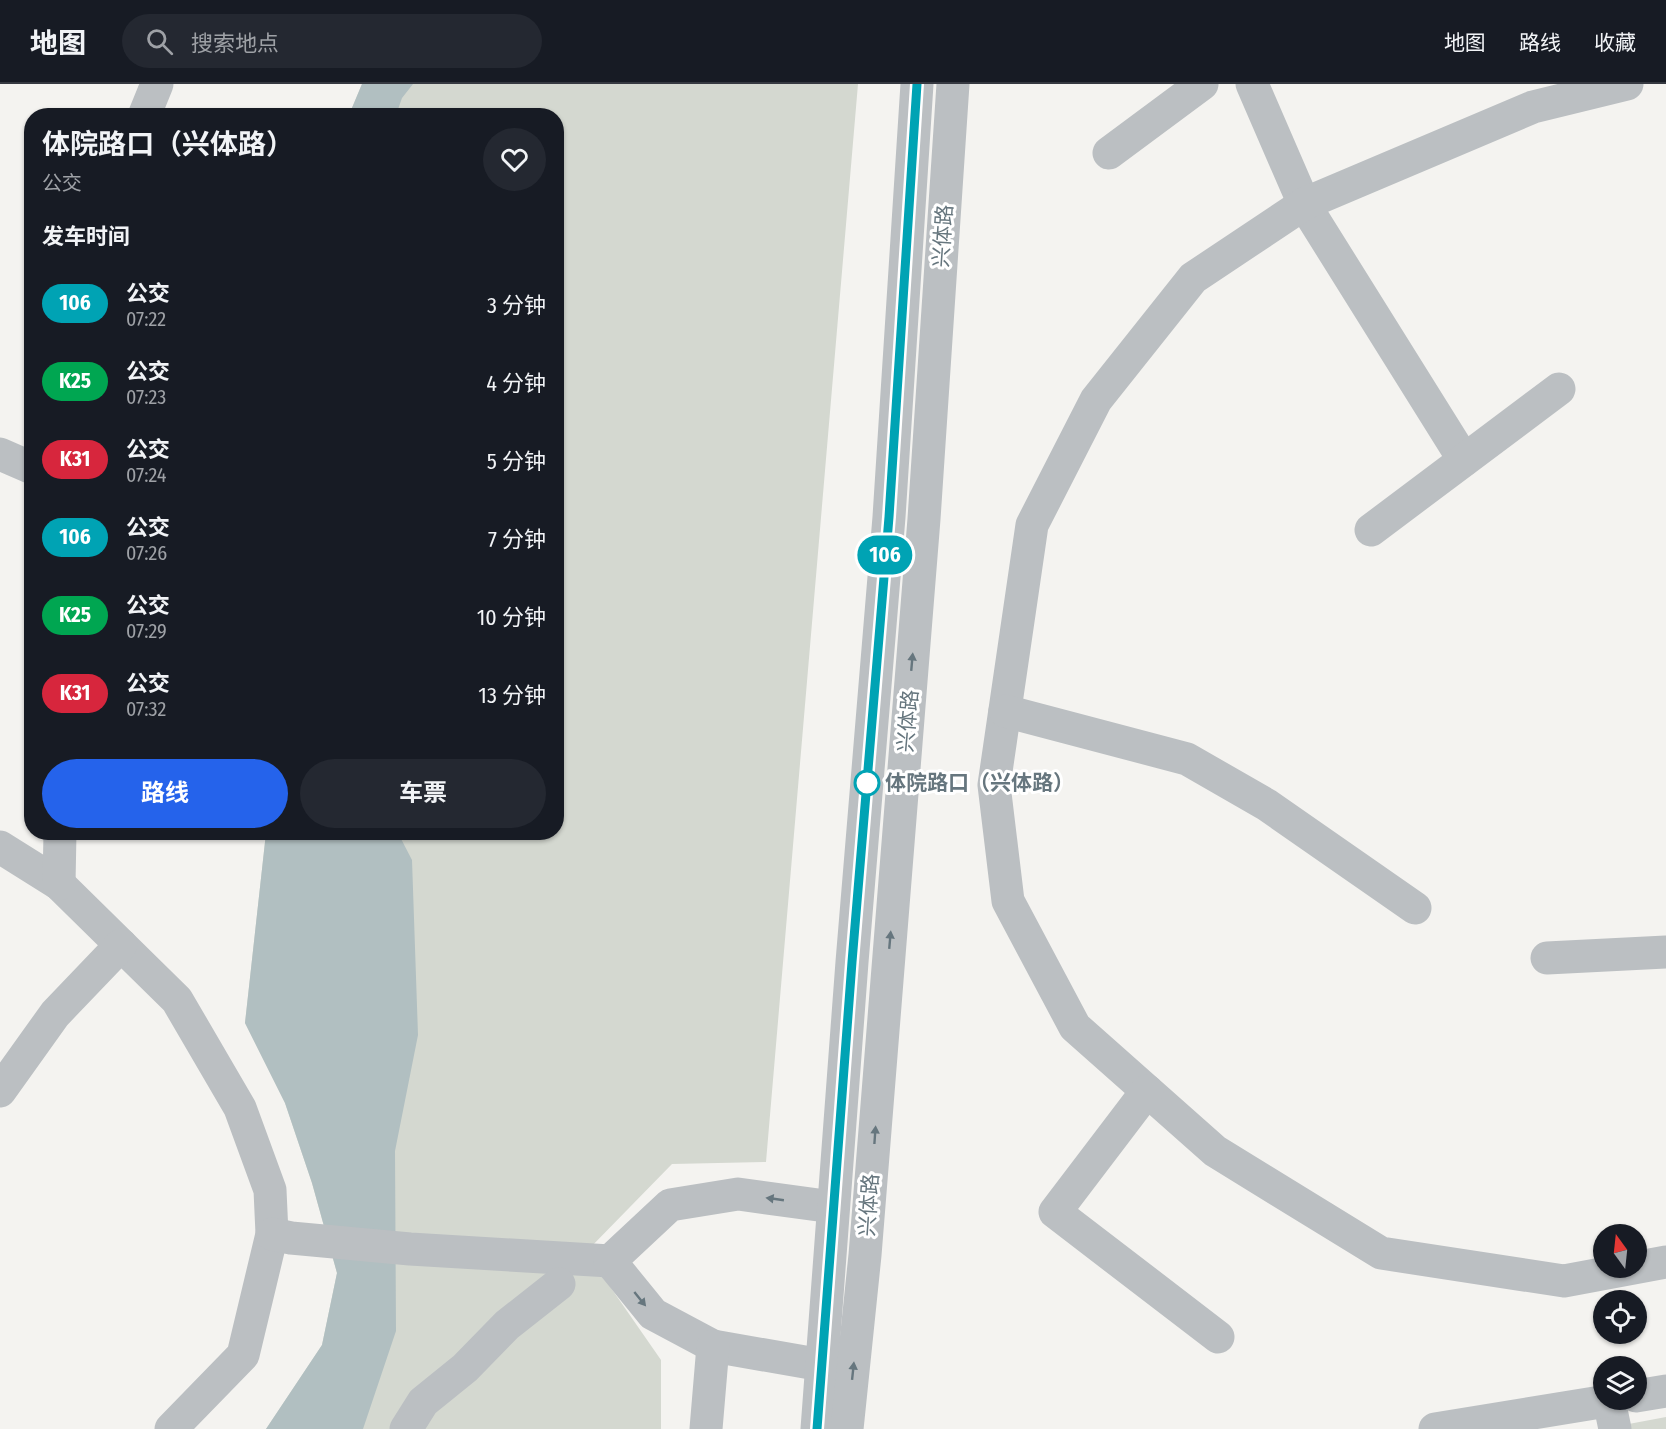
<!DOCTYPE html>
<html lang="zh">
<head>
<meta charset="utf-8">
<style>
	:root { --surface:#171b24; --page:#242831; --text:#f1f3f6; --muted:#9ea1a6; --line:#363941; --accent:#2563eb }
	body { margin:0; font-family:"Fira Sans Condensed","Noto Sans SC",sans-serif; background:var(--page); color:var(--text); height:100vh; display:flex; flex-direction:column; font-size:22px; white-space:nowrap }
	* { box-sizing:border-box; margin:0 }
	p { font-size:20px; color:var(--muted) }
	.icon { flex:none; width:33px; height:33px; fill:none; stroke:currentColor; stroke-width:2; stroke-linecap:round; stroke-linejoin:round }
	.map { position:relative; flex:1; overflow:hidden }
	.panel { position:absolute; left:24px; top:24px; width:540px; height:732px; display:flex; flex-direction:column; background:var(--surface); border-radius:24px; box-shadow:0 2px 4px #0004 }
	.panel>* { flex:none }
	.badge { padding:0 12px; border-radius:20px; font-size:21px; line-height:39px }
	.needle { width:39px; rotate:345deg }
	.controls { position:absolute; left:1593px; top:1140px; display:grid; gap:12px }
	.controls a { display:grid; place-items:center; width:54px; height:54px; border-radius:50%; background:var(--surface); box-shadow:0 2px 4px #0004; font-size:30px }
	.map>.badge { position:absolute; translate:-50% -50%; box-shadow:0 0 0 3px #fff }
	h2 { padding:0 18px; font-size:22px; line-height:54px }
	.round { display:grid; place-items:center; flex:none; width:63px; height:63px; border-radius:32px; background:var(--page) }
	.head { display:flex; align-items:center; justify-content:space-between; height:102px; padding:0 18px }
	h1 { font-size:28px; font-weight:700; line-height:45px }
	.primary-button { display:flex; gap:12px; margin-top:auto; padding:12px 18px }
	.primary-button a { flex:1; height:69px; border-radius:36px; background:var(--accent); color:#fff; font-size:24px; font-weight:700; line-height:69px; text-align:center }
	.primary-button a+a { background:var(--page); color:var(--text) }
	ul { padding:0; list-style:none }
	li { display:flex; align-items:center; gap:18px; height:78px; padding:0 18px }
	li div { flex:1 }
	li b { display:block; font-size:22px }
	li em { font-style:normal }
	li .badge { min-width:66px; font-weight:700; text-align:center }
	header { display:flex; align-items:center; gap:36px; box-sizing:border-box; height:84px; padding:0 30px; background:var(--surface); border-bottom:2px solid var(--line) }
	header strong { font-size:28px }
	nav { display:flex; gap:33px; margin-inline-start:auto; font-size:21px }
	.search { width:420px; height:54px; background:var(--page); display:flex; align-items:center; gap:15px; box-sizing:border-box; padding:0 21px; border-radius:33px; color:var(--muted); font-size:22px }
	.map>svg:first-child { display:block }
	.green { fill:#d4d8d0 }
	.water { fill:#b1bfc1 }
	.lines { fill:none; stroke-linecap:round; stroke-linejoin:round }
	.minor { stroke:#bbbfc2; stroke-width:33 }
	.oneway { fill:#66767e }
	.line-casing { stroke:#fff; stroke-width:14 }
	.line { stroke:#00a3b4; stroke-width:9 }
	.stop-dot { fill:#fff; stroke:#00a3b4; stroke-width:3 }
	.labels { text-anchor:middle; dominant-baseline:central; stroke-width:6; stroke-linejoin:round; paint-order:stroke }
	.street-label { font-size:21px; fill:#66767e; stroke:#fff }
	.stop-label { font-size:21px; font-weight:bold; fill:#66767e; stroke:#fff; text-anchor:start }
</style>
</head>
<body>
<header>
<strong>地图</strong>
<div class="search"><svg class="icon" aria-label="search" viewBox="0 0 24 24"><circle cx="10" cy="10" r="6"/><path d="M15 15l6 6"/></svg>搜索地点</div>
<nav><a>地图</a><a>路线</a><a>收藏</a></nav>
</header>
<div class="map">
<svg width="1666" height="1345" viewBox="0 0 1666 1345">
	<rect width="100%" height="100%" fill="#f4f3f0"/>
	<g class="green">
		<polygon points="362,0 858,0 766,1078 672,1080 586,1168 661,1276 661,1345 266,1345 322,1261 337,1189 312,1099 285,1019 245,939 266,749 556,748 556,32 349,31"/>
		<polygon points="1666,1333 1666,1345 1602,1345"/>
	</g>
	<g class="water">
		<polygon points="362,0 413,0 402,14 396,31 349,31"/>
		<polygon points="266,749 398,749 412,776 418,951 395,1067 396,1247 363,1345 266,1345 322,1261 337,1189 312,1099 285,1019 245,939"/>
	</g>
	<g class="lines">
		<g class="minor">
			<polyline points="1252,0 1304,120 1464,376"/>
			<polyline points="1627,0 1533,23 1304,120 1193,194 1096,316 1032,441 994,701 1008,817 1075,943 1215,1067 1381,1169 1564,1197 1666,1178"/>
			<polyline points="144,32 157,0"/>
			<polyline points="1109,69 1202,0"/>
			<polyline points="0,370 32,384"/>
			<polyline points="1371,446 1559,305"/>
			<polyline points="1005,627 1187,675 1267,721 1415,824"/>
			<polyline points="0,763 59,800 177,916 240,1024 270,1106 272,1150 243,1271 171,1345"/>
			<polyline points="59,800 60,748"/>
			<polyline points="1547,874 1666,868"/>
			<polyline points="0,1007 55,930 121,861"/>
			<polyline points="1147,1007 1055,1128 1218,1253"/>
			<polyline points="272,1150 291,1154 410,1165 610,1177"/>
			<polyline points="822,1281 713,1262 653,1230 610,1177 670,1121 738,1110 833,1123"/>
			<polyline points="1636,1312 1666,1307"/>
			<polyline points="1609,1316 1615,1345"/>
			<polyline points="406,1345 423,1318 465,1284 507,1241 559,1200"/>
			<polyline points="706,1345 713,1262"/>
			<polyline points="817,1345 852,878 889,433 917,0"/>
			<polyline points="847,1345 865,1171 924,435 953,0"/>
			<polyline points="1435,1345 1613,1316"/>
		</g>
	</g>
	<defs><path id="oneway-solid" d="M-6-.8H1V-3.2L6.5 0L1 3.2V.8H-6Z" transform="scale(1.5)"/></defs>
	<g class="oneway">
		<use href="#oneway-solid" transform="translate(912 578) rotate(-85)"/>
		<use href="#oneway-solid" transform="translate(890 856) rotate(-85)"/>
		<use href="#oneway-solid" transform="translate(875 1051) rotate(-86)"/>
		<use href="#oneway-solid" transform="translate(775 1115) rotate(-172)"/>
		<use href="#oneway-solid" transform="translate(640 1215) rotate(51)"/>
		<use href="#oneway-solid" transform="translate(853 1287) rotate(-84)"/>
	</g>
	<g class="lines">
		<defs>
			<polyline id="line" points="817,1345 852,878 889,433 917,0"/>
		</defs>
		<use href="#line" class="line-casing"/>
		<use href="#line" class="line"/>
	</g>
	<circle class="stop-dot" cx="867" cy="699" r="12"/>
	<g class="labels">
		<g class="street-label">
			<text transform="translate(943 152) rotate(-86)">兴体路</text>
			<text transform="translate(908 637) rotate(-85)">兴体路</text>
			<text transform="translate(869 1121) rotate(-86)">兴体路</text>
		</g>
		<g class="stop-label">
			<text x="885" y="699">体院路口（兴体路）</text>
		</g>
	</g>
</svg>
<div class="controls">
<a><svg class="needle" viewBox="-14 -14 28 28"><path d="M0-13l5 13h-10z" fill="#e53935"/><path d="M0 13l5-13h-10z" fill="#9ea1a6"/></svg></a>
<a><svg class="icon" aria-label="locate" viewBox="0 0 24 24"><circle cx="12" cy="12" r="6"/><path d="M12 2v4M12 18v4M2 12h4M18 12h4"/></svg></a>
<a><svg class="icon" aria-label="layers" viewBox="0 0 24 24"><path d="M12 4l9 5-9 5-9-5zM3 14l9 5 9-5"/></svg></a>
</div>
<b class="badge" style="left:885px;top:471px;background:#00a3b4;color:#fff">106</b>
<section class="panel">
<div class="head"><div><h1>体院路口（兴体路）</h1><p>公交</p></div><a class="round"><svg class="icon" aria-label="heart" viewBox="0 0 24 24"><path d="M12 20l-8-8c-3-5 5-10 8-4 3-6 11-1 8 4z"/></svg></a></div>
<h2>发车时间</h2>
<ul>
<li><span class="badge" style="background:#00a3b4;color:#fff">106</span><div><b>公交</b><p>07:22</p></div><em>3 分钟</em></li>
<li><span class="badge" style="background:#00a651;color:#fff">K25</span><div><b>公交</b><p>07:23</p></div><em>4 分钟</em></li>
<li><span class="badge" style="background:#d7263d;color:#fff">K31</span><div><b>公交</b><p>07:24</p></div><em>5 分钟</em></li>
<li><span class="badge" style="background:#00a3b4;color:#fff">106</span><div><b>公交</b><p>07:26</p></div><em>7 分钟</em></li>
<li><span class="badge" style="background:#00a651;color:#fff">K25</span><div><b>公交</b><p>07:29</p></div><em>10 分钟</em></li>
<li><span class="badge" style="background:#d7263d;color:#fff">K31</span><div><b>公交</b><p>07:32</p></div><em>13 分钟</em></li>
</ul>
<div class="primary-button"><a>路线</a><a>车票</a></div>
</section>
</div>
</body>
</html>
